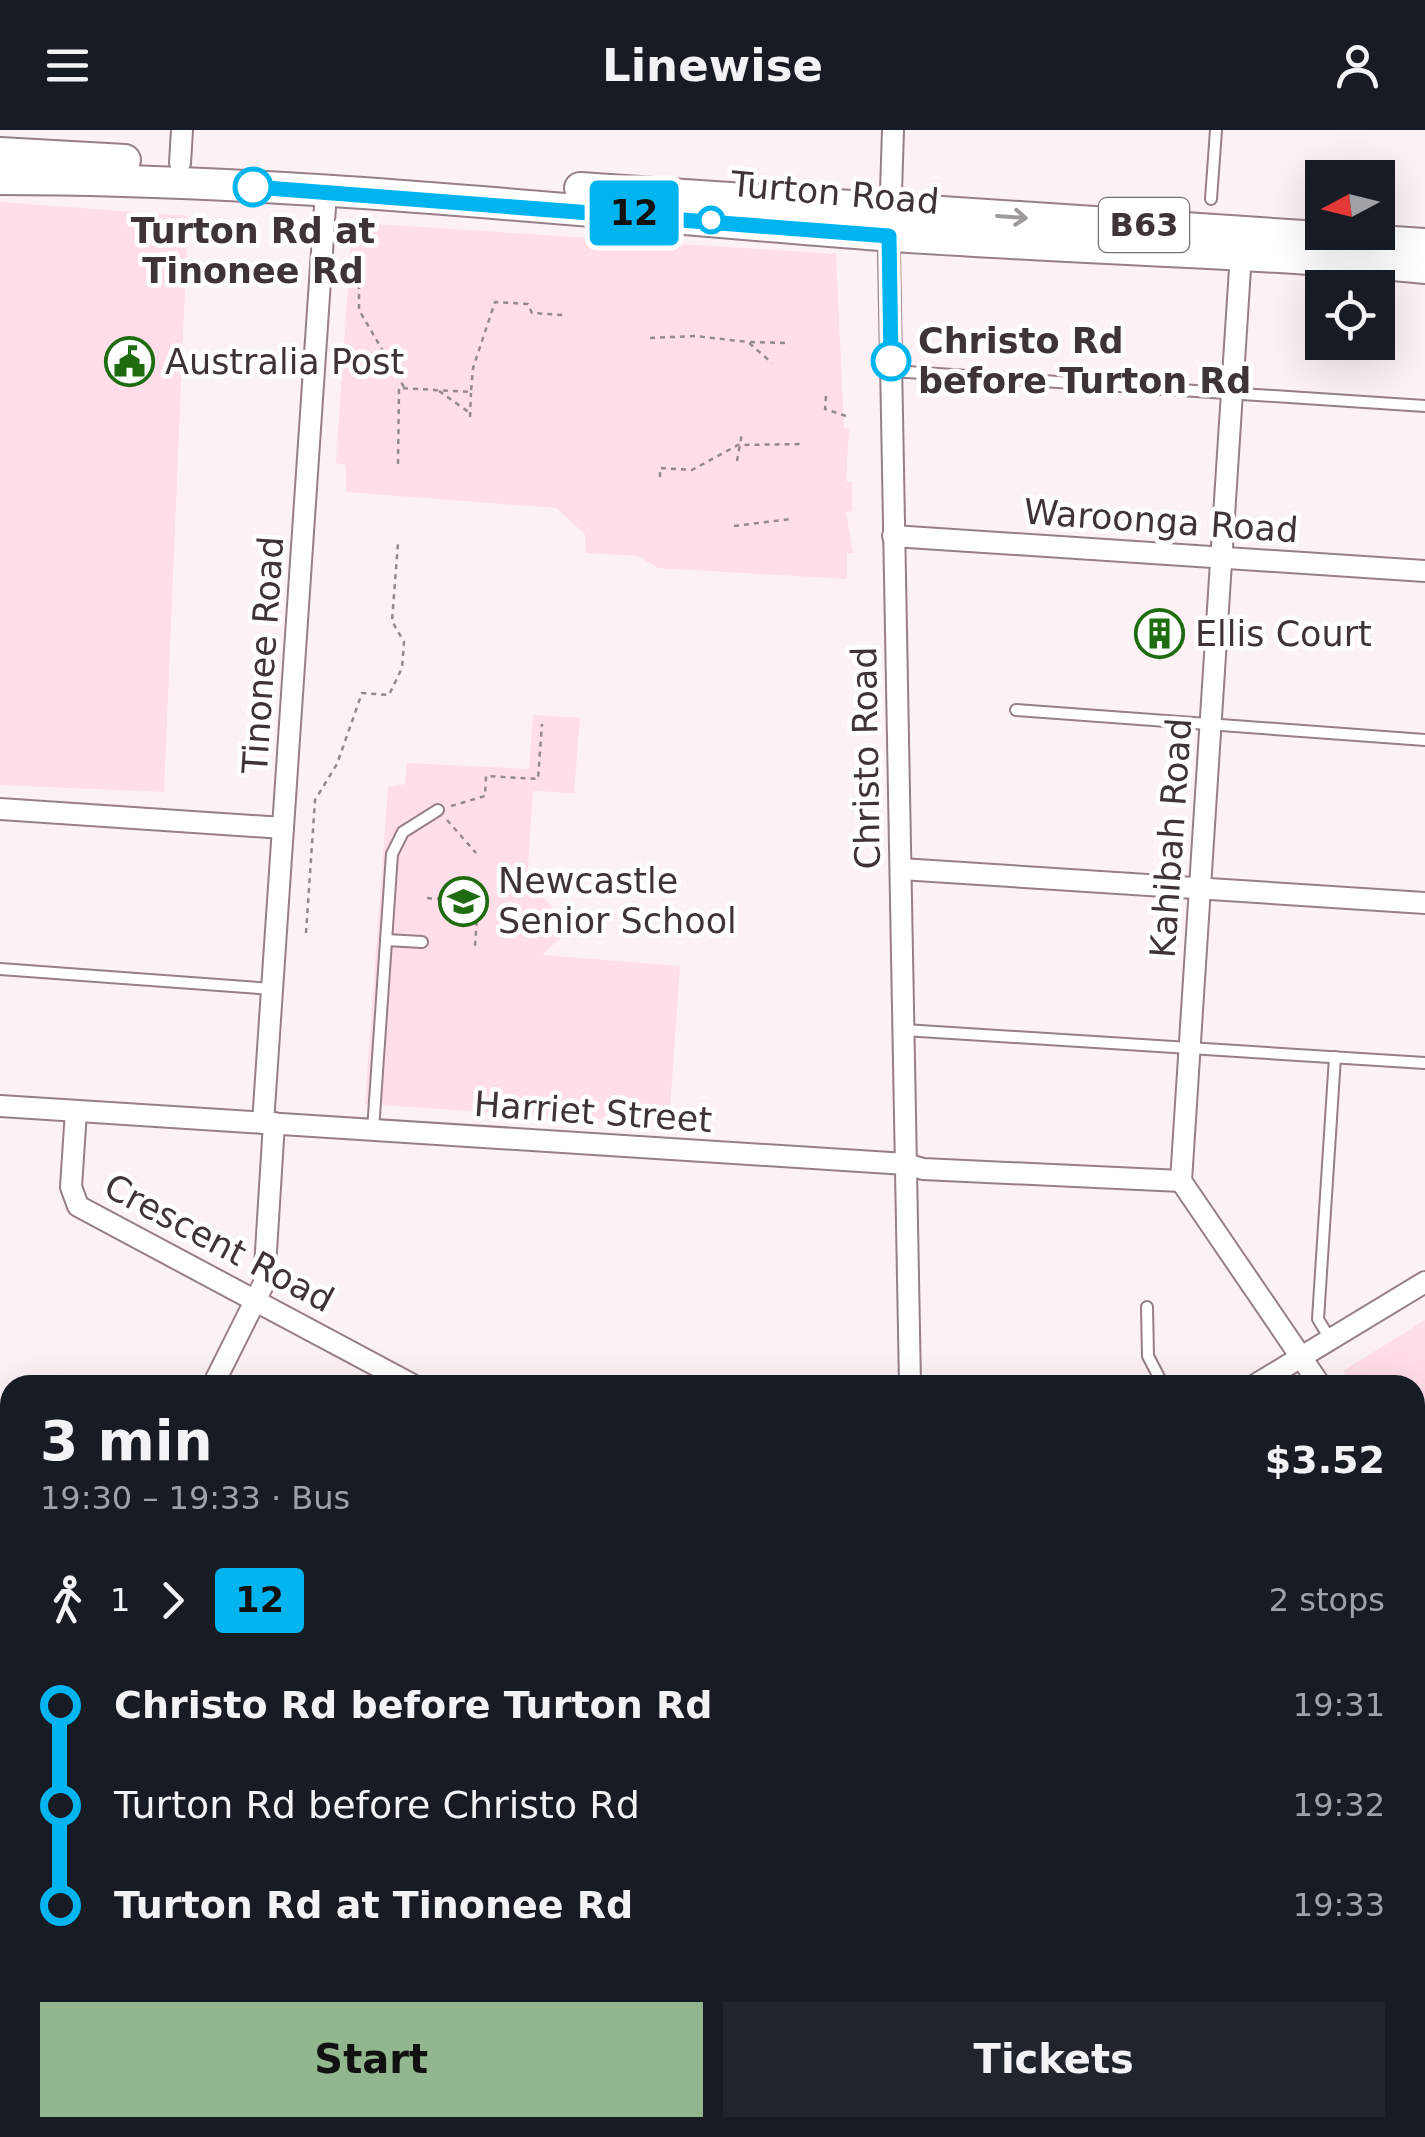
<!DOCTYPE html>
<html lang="en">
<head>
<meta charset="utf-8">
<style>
	:root { --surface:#171b24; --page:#20242c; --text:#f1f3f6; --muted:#9ea1a6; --accent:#92b68e }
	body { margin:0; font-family:"DejaVu Sans",sans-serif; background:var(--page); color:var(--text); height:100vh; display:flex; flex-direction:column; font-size:38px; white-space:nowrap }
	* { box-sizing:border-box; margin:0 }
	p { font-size:32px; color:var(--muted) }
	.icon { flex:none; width:55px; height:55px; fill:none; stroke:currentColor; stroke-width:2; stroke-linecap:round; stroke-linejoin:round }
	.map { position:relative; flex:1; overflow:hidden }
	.sheet { position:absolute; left:0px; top:1245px; width:1425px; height:762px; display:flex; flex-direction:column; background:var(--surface); border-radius:30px 30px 0 0; box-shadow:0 10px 40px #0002 }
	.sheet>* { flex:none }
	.badge { padding:0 20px; border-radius:8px; font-size:35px; line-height:65px }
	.needle { width:65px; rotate:263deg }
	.buttons { position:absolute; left:1305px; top:30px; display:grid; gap:20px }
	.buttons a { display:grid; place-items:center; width:90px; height:90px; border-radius:0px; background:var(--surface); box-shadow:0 10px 40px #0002; font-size:50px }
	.map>.badge { position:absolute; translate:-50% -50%; box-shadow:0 0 0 5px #fff }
	.legs { display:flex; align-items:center; gap:15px; height:110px; padding:0 40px; font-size:32px }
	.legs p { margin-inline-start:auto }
	.overview { display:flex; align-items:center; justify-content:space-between; height:170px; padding:0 40px }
	h1 { font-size:55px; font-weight:800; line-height:75px }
	.cta { display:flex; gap:20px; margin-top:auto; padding:20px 40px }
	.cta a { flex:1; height:115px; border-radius:0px; background:var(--accent); color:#111; font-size:40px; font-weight:800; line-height:115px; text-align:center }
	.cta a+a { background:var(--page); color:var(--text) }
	ul { padding:0 40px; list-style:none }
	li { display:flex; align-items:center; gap:35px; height:100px; font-size:38px }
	li i { display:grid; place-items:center; width:15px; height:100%; margin:0 12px; background:currentColor }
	li i::after { content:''; width:25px; height:25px; margin:-12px; border:8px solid; border-radius:50%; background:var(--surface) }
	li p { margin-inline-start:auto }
	li:first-child i { background:linear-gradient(#0000 50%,currentColor 0) }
	li:last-child i { background:linear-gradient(currentColor 50%,#0000 0) }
	header { display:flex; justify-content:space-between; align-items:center; height:130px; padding:0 40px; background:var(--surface); font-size:45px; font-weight:800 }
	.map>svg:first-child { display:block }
	.built { fill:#ffdde9 }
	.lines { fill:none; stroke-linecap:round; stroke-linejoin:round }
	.stream { stroke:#96b391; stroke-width:5 }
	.service-casing { stroke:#977f88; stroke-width:14 }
	.minor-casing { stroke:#977f88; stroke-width:24 }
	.tertiary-casing { stroke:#977f88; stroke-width:26 }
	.secondary-casing { stroke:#977f88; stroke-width:31 }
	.primary-casing { stroke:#977f88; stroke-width:34 }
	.trunk-casing { stroke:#977f88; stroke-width:36 }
	.path { stroke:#948a8e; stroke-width:2.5; stroke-dasharray:5 5; stroke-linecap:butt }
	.service { stroke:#fff; stroke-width:10 }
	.minor { stroke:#fff; stroke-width:20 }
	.tertiary { stroke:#fff; stroke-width:22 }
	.secondary { stroke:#fff; stroke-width:28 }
	.primary { stroke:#fff; stroke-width:30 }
	.trunk { stroke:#fff; stroke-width:32 }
	.oneway { stroke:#9e9a9c }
	.line-1-casing { stroke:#fff; stroke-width:22 }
	.line-1 { stroke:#00b5ef; stroke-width:15 }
	.stop-1-dot { fill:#fff; stroke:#00b5ef; stroke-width:5 }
	.labels { text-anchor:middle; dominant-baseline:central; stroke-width:9; stroke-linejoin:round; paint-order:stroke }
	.shield { fill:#fff; stroke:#787174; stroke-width:2.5 }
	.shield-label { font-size:32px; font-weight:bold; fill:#3e3438 }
	.street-label { font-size:35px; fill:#3e3438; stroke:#fff }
	.stop-label { font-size:35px; font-weight:bold; fill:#3e3438; stroke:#fff }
	.poi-label { font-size:35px; fill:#3e3438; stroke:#fff; text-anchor:start }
</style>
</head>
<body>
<header><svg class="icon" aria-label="menu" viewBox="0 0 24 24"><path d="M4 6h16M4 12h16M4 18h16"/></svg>Linewise<svg class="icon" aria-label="person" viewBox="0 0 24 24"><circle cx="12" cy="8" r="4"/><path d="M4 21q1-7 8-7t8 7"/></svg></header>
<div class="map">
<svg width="1425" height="2007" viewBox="0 0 1425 2007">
	<rect width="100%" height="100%" fill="#fcf1f5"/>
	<g class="built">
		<polygon points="0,72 188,86 164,662 0,655"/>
		<polygon points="374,94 836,124 844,298 849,299 846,351 852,352 852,381 846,382 853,423 847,423 847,449 658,438 638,426 586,423 585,404 556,378 346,362 346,335 336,333 351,109"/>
		<polygon points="533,585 580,588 574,663 533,661 527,748 566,794 565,804 542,825 680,836 669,994 365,974 388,657 405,654 407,633 529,639"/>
		<polygon points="1425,1190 1425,1320 1415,1320 1415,1255 1351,1255 1343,1241"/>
		<polygon points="1425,1497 1425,2007 1162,2007 1166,1998 1415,1998 1415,1508"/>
	</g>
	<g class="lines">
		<g class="stream">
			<polyline points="1415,1796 1425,1780"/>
			<polyline points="1334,2007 1337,1998"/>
		</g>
		<defs>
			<g id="service">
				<polyline points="1211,69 1216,0"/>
				<polyline points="892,241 1425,276"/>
				<polyline points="1016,580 1425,610"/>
				<polyline points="386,810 422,812"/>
				<polyline points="0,839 272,859"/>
				<polyline points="904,900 1425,933"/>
				<polyline points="373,1000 392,724 403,702 438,680"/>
				<polyline points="1147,1177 1148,1226 1163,1255"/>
				<polyline points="1330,1209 1318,1189 1335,927"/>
				<polyline points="1415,1642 1425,1640"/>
			</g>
			<g id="minor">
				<polyline points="893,0 889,124 910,1255"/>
				<polyline points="180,33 182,0"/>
				<polyline points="1241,123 1181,1051 1320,1255"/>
				<polyline points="893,406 1425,441"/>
				<polyline points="0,679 283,698"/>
				<polyline points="901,739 1425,773"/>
				<polyline points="0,976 906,1034 923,1039 1181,1051"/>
				<polyline points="76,981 71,1057 78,1076 413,1255"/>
				<polyline points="263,993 326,62"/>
				<polyline points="213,1255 264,1153 274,993"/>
				<polyline points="1255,1255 1425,1152"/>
				<polyline points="1415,1404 1425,1419"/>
				<polyline points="0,1526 10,1515"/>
				<polyline points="903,2007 904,1998"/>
			</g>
			<polyline id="tertiary" points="0,1654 10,1679"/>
			<g id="secondary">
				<polyline points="0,1932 10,1937"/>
				<polyline points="118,1998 136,2007"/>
				<polyline points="163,1998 180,2007"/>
			</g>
			<g id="primary">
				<polyline points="0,23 125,30"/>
				<path d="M0 49C290 49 578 82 867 104 1053 118 1239 121 1425 138"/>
				<polyline points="580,58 1425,114"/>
			</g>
			<g id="trunk">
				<polyline points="1415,1378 1425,1366"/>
				<polyline points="1415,1443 1425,1433"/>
				<polyline points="1090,2007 1092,1998"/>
				<polyline points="1123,2007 1124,1998"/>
			</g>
		</defs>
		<use href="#service" class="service-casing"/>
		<use href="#minor" class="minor-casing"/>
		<use href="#tertiary" class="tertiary-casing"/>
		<use href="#secondary" class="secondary-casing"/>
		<use href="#primary" class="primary-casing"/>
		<use href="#trunk" class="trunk-casing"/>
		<g class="path">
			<polyline points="359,124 359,180 404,257"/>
			<polyline points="650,208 695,206 748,212 772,233"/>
			<polyline points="750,212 785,213"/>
			<polyline points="439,261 470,283"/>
			<polyline points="826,266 825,279 846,286"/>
			<polyline points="470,287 471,263"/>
			<polyline points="737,331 742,303"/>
			<polyline points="398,334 399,258 471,262 473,238 495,172 528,174 532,183 563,185"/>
			<polyline points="660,347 660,338 692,340 738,315 803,314"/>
			<polyline points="734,396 791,389"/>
			<polyline points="451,676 485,666 486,646 538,649 542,594"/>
			<polyline points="447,690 476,723"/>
			<polyline points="427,768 478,772 475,816"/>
			<polyline points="306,803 315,670 337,634 362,563 389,565 402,538 404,512 392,491 398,413"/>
		</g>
		<use href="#service" class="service"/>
		<use href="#minor" class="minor"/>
		<use href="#tertiary" class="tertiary"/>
		<use href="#secondary" class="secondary"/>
		<use href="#primary" class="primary"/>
		<use href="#trunk" class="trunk"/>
	</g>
	<defs><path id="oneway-shaft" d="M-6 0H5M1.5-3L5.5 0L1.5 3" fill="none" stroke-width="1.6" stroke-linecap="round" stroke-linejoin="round" transform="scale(2.5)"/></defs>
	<use class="oneway" href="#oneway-shaft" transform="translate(1012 87) rotate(4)"/>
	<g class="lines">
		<defs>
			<polyline id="line-1" points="253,57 889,106 891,231"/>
		</defs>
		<use href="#line-1" class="line-1-casing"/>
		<use href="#line-1" class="line-1"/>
	</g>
	<defs>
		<symbol id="civic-ring" viewBox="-11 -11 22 22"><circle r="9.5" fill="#fff" stroke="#1e6c0f" stroke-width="1.5"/><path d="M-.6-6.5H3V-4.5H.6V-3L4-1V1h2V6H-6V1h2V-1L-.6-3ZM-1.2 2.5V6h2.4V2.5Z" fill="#1e6c0f"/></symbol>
		<symbol id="building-ring" viewBox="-11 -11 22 22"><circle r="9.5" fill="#fff" stroke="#1e6c0f" stroke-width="1.5"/><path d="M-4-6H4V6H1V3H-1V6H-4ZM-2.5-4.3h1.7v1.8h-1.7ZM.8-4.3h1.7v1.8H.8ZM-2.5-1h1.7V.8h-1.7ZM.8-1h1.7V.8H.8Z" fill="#1e6c0f"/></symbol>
		<symbol id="school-ring" viewBox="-11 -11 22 22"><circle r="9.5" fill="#fff" stroke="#1e6c0f" stroke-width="1.5"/><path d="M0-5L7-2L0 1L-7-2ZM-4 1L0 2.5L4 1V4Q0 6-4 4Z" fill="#1e6c0f"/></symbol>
	</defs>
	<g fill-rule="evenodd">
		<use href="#civic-ring" x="102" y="204" width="55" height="55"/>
		<use href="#building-ring" x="1132" y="476" width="55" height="55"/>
		<use href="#school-ring" x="436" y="744" width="55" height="55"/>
	</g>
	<g class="stop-1-dot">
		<circle cx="253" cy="57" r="18"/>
		<circle cx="711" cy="90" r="12"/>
		<circle cx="891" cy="231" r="18"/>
	</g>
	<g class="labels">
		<rect class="shield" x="1099" y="68" width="90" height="54" rx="8"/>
		<g class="shield-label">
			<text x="1144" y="95">B63</text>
		</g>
		<g class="street-label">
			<text transform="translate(835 63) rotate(5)">Turton Road</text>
			<text transform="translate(1161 391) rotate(4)">Waroonga Road</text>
			<text transform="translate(263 525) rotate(-86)">Tinonee Road</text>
			<text transform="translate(866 628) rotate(-91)">Christo Road</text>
			<text transform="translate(1171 708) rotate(-86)">Kahibah Road</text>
			<text transform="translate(593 982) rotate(4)">Harriet Street</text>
			<text transform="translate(219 1113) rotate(28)">Crescent Road</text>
		</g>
		<g class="stop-label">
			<text x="253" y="101">Turton Rd at<tspan x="253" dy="40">Tinonee Rd</tspan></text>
			<text x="918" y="211" text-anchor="start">Christo Rd<tspan x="918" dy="40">before Turton Rd</tspan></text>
		</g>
		<g class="poi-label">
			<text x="165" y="232">Australia Post</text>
			<text x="1195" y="504">Ellis Court</text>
			<text x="498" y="751">Newcastle<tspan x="498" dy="40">Senior School</tspan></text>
		</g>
	</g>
</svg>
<div class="buttons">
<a><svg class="needle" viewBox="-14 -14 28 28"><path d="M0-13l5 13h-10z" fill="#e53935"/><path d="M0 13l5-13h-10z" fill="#9ea1a6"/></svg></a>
<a><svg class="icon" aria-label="locate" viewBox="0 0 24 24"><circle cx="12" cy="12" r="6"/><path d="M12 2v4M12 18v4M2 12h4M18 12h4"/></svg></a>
</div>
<b class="badge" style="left:634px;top:83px;background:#00b5ef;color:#111">12</b>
<section class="sheet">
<div class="overview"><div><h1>3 min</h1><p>19:30 – 19:33 · Bus</p></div><b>$3.52</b></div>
<div class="legs"><svg class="icon" aria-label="walk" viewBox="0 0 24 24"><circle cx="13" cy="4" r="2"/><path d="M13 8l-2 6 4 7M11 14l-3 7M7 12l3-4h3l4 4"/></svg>1<svg class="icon" aria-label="forward" viewBox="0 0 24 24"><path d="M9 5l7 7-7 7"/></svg><b class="badge" style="background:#00b5ef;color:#111">12</b><p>2 stops</p></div>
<ul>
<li><i style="color:#00b5ef"></i><b>Christo Rd before Turton Rd</b><p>19:31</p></li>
<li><i style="color:#00b5ef"></i><span>Turton Rd before Christo Rd</span><p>19:32</p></li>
<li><i style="color:#00b5ef"></i><b>Turton Rd at Tinonee Rd</b><p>19:33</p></li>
</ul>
<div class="cta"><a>Start</a><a>Tickets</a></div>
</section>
</div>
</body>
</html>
